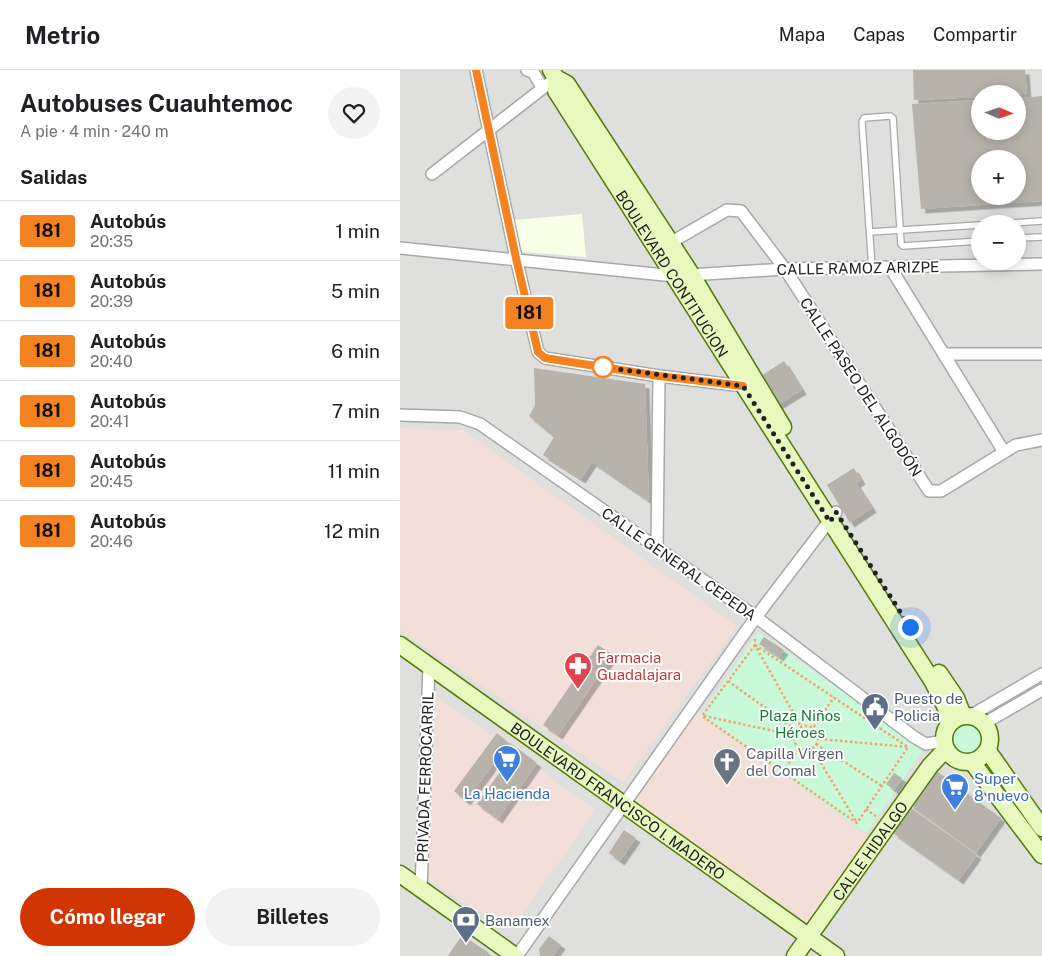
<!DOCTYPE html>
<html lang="es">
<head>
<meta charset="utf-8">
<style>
	:root { --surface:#fff; --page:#f2f2f2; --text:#202124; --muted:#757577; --line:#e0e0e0; --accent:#d03503 }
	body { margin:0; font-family:"Public Sans",sans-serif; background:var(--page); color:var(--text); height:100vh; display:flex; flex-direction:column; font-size:19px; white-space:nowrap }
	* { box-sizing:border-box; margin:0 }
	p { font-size:16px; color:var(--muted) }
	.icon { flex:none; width:28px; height:28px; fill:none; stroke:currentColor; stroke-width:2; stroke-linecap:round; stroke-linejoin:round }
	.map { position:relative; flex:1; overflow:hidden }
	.panel { display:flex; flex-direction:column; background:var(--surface); width:400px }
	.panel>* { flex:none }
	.badge { padding:0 10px; border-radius:4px; font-size:18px; line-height:32px }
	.needle { width:32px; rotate:92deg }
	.fabs { position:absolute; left:571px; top:15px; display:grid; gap:10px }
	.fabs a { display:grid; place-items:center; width:55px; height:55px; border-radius:50%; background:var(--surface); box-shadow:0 2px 12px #0003; font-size:25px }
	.you { position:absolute; width:25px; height:25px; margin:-12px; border:4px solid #fff; border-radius:50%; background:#1a73e8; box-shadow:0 0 0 8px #1a73e833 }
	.map>.badge { position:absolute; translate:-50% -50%; box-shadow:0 0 0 2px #fff }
	h2 { padding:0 20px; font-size:19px; line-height:45px }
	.round { display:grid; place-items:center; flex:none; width:52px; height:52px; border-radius:26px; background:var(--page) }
	.headline { display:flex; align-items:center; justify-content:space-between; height:85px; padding:0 20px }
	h1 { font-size:24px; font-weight:700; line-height:38px }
	.primary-button { display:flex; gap:10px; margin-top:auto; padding:10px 20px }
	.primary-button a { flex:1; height:58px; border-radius:30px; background:var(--accent); color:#fff; font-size:20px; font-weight:700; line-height:58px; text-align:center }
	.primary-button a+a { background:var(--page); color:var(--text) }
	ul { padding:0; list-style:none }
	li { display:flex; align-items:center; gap:15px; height:60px; padding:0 20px; border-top:1px solid var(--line) }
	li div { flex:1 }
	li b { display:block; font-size:19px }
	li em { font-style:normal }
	li .badge { min-width:55px; font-weight:700; text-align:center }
	header { display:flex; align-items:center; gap:30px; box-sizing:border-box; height:70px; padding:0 25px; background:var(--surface); border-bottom:1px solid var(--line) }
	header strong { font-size:24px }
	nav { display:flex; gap:28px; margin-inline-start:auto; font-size:18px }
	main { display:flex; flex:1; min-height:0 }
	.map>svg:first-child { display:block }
	.residential { fill:#dfdfde; fill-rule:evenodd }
	.commercial { fill:#f1dfd8 }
	.education { fill:#f8ffe4 }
	.park { fill:#c8f9d8 }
	.building { fill:#b7b3aa; fill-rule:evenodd; filter:url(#shadow) }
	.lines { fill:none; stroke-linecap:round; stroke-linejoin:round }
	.lane-casing { stroke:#a8a8a8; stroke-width:8 }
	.street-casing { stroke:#a8a8a8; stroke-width:14 }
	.secondary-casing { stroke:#527a07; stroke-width:19 }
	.path { stroke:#f8a173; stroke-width:2.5; stroke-dasharray:2.5 2.5; stroke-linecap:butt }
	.lane { stroke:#fff; stroke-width:5.5 }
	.street { stroke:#fff; stroke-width:11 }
	.secondary { stroke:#e8f9bf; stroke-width:16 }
	.line-casing { stroke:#fff; stroke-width:11 }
	.line { stroke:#f58220; stroke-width:8 }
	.walk { stroke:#212121; stroke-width:5; stroke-dasharray:0 9 }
	.stop-dot { fill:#fff; stroke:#f58220; stroke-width:2.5 }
	.labels { text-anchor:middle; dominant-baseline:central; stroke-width:4; stroke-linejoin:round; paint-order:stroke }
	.street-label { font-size:15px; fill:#212121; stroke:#fff }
	.health-label { font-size:15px; fill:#be3a42; stroke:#fff; text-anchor:start }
	.service-label { font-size:15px; fill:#4e5e75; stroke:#fff; text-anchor:start }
	.park-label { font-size:15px; fill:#0e8133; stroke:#fff }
	.worship-label { font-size:15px; fill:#5b616d; stroke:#fff; text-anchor:start }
	.shop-label { font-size:15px; fill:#366cbe; stroke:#fff; text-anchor:start }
</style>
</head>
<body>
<header>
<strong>Metrio</strong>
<nav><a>Mapa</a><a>Capas</a><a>Compartir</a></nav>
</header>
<main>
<section class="panel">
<div class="headline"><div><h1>Autobuses Cuauhtemoc</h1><p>A pie · 4 min · 240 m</p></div><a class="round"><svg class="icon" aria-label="heart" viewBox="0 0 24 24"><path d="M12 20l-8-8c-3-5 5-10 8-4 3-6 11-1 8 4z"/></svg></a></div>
<h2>Salidas</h2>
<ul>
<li><span class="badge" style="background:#f58220;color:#111">181</span><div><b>Autobús</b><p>20:35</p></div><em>1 min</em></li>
<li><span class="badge" style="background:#f58220;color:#111">181</span><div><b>Autobús</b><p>20:39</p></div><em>5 min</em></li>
<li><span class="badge" style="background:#f58220;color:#111">181</span><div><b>Autobús</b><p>20:40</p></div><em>6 min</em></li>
<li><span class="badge" style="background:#f58220;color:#111">181</span><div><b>Autobús</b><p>20:41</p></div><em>7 min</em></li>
<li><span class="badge" style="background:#f58220;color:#111">181</span><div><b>Autobús</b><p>20:45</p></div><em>11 min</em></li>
<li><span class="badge" style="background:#f58220;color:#111">181</span><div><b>Autobús</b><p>20:46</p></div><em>12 min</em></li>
</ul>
<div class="primary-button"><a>Cómo llegar</a><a>Billetes</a></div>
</section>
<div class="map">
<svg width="642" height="886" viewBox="0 0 642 886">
	<defs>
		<filter id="shadow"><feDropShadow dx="4.5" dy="4.5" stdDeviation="0" flood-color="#0004"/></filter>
	</defs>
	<rect width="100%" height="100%" fill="#f1f1e8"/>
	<path class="residential" d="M0 0H642V886H0ZM580 24H618V61H580ZM580 89H618V126H580ZM580 154H618V191H580Z"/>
	<g class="commercial">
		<polygon points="0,358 63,360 337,556 223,713 0,560"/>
		<polygon points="31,622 196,740 111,860 26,809"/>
		<polygon points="292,638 472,769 401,869 218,743"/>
	</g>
	<polygon class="education" points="182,144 186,187 122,182 114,150"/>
	<g class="park">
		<polygon points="359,562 524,679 466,763 300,645"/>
		<circle cx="567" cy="671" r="17"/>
	</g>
	<g class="building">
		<polygon points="513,0 625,0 627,25 580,24 580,27 514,30"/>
		<path d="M642 26V131L521 139 512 34 580 30V61H618V28ZM580 89H618V126H580Z"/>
		<polygon points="384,291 402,320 373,338 355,310"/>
		<polygon points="134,298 245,314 249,431 192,392 181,409 143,385 154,367 129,346 135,335"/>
		<polygon points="454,398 461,410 456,413 472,438 450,453 427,415"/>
		<polygon points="364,567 384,580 379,587 359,574"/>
		<polygon points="198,575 213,585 158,665 143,655"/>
		<polygon points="97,663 109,673 66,731 54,721"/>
		<polygon points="110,673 116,677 103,696 97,693"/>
		<polygon points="117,678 137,693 98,749 77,734"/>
		<polygon points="534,699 601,748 576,783 509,734"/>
		<polygon points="494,703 502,708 494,720 486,714"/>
		<polygon points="511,738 577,785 559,810 493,763"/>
		<polygon points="224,760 236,768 220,791 209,783"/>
		<polygon points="62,865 89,883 86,886 48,886"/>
		<polygon points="149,866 161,875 153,886 140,886 139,879"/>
	</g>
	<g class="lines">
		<defs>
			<g id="lane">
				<polyline points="596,154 642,151"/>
				<polyline points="470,162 580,155"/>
				<polyline points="618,168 642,167"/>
				<polyline points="472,198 462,52 464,48 490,46 493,48 501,174 503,176 580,171"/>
			</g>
			<g id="street">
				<polyline points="76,0 116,188 138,282 145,288 259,306 343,316"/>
				<polyline points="127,0 133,2 142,17"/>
				<polyline points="32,104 156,8"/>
				<polyline points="270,173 327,140 341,141 385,199 529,421 541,421 616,375 642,370"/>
				<polyline points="0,178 274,206 385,199 642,194"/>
				<polyline points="490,197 604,382"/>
				<polyline points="544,284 642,284"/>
				<polyline points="0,345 60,347 80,354 356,547 514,667 526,674 544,671"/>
				<polyline points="257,478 259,306"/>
				<polyline points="570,646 642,604"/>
				<polyline points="585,653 642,620"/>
				<polyline points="21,819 29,596"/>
				<polyline points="117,886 356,547 436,442"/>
			</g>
			<g id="secondary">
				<path id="s1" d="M151 0 156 8V21L533 612 547 640 549 654"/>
				<polyline points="156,8 167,14 291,204 383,357"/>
				<path id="s2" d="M0 575 436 886"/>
				<polyline points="539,603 556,628 563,646"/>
				<circle cx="567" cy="669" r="23"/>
				<polyline points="588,681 642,758"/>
				<polyline points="572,692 642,785"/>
				<polyline points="0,804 115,886"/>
				<path id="s3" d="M395 886 530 696 546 679"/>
			</g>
		</defs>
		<use href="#lane" class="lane-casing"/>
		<use href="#street" class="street-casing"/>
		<use href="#secondary" class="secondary-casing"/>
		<g class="path">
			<polyline points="355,569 355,575 400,655"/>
			<polygon points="355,575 508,677 457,753 302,646"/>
			<polyline points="328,611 396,660"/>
			<polyline points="304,646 393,665"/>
			<circle cx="406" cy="668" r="12"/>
			<polyline points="414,657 434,627"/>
			<polyline points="420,669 508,677"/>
			<polyline points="416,674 482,716"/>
			<polyline points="413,680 456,751"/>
			<polyline points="383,702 399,678"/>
			<polyline points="466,739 477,747"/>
		</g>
		<use href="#lane" class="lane"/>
		<use href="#street" class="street"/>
		<use href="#secondary" class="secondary"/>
	</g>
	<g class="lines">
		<defs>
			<polyline id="line" points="76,0 116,188 138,282 145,288 259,306 343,316"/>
		</defs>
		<use href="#line" class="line-casing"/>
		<use href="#line" class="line"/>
		<polyline class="walk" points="203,297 343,316 430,452 436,442 510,557"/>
	</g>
	<defs>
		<symbol id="pharmacy-pin" viewBox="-11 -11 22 30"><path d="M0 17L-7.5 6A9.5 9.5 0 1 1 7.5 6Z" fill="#e0444e" stroke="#fff"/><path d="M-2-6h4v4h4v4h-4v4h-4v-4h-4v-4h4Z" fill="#fff"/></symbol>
		<symbol id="civic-pin" viewBox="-11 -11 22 30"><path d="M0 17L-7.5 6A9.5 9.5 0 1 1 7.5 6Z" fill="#5c6f8a" stroke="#fff"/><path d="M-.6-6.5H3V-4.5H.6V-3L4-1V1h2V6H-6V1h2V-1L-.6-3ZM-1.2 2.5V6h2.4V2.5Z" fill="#fff"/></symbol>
		<symbol id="supermarket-pin" viewBox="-11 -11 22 30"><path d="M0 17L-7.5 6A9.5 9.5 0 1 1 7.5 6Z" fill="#3f7fe0" stroke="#fff"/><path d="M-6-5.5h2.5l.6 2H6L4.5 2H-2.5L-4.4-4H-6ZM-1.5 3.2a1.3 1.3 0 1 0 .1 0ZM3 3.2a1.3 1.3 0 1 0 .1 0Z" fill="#fff"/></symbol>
		<symbol id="church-pin" viewBox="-11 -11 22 30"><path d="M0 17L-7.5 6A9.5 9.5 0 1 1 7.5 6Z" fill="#6b7280" stroke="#fff"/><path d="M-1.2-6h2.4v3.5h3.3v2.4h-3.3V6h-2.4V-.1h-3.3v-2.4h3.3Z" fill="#fff"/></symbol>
		<symbol id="bank-pin" viewBox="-11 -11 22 30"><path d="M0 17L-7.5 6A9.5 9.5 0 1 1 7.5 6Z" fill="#5c6f8a" stroke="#fff"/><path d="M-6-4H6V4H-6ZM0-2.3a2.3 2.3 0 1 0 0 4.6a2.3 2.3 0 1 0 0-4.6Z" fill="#fff"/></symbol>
	</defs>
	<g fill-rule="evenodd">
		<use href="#pharmacy-pin" x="162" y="580" width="32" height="43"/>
		<use href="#civic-pin" x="459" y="621" width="32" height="43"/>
		<use href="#supermarket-pin" x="91" y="673" width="32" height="43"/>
		<use href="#church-pin" x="311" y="676" width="32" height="43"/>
		<use href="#supermarket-pin" x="539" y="701" width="32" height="43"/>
		<use href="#bank-pin" x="50" y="834" width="32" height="43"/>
	</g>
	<circle class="stop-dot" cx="203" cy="297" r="10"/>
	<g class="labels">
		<g class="street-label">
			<text transform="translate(458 198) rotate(-1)">CALLE RAMOZ ARIZPE</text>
			<text stroke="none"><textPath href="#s1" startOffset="239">BOULEVARD CONTITUCION</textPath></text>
			<text transform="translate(461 317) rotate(57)">CALLE PASEO DEL ALGODÓN</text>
			<text transform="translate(279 494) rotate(35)">CALLE GENERAL CEPEDA</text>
			<text transform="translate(25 707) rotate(-88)">PRIVADA FERROCARRIL</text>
			<text stroke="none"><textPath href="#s2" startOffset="268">BOULEVARD FRANCISCO I. MADERO</textPath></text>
			<text stroke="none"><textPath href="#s3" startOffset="129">CALLE HIDALGO</textPath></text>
		</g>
		<g class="health-label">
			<text x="197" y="587">Farmacia<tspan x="197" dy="17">Guadalajara</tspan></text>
		</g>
		<g class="service-label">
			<text x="494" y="628">Puesto de<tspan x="494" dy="17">Policia</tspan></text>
			<text x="85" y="850">Banamex</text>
		</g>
		<g class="park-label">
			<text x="400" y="645">Plaza Niños<tspan x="400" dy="17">Héroes</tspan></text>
		</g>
		<g class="worship-label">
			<text x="346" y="683">Capilla Virgen<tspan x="346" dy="17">del Comal</tspan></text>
		</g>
		<g class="shop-label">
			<text x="574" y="708">Super<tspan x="574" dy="17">8 nuevo</tspan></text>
			<text x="107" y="723" text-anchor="middle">La Hacienda</text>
		</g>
	</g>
</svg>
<div class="fabs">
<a><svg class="needle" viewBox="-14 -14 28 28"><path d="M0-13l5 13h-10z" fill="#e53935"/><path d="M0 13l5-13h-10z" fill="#757577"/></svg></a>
<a>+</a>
<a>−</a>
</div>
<div class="you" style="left:510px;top:557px"></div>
<b class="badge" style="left:129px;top:243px;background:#f58220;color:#111">181</b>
</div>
</main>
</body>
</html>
